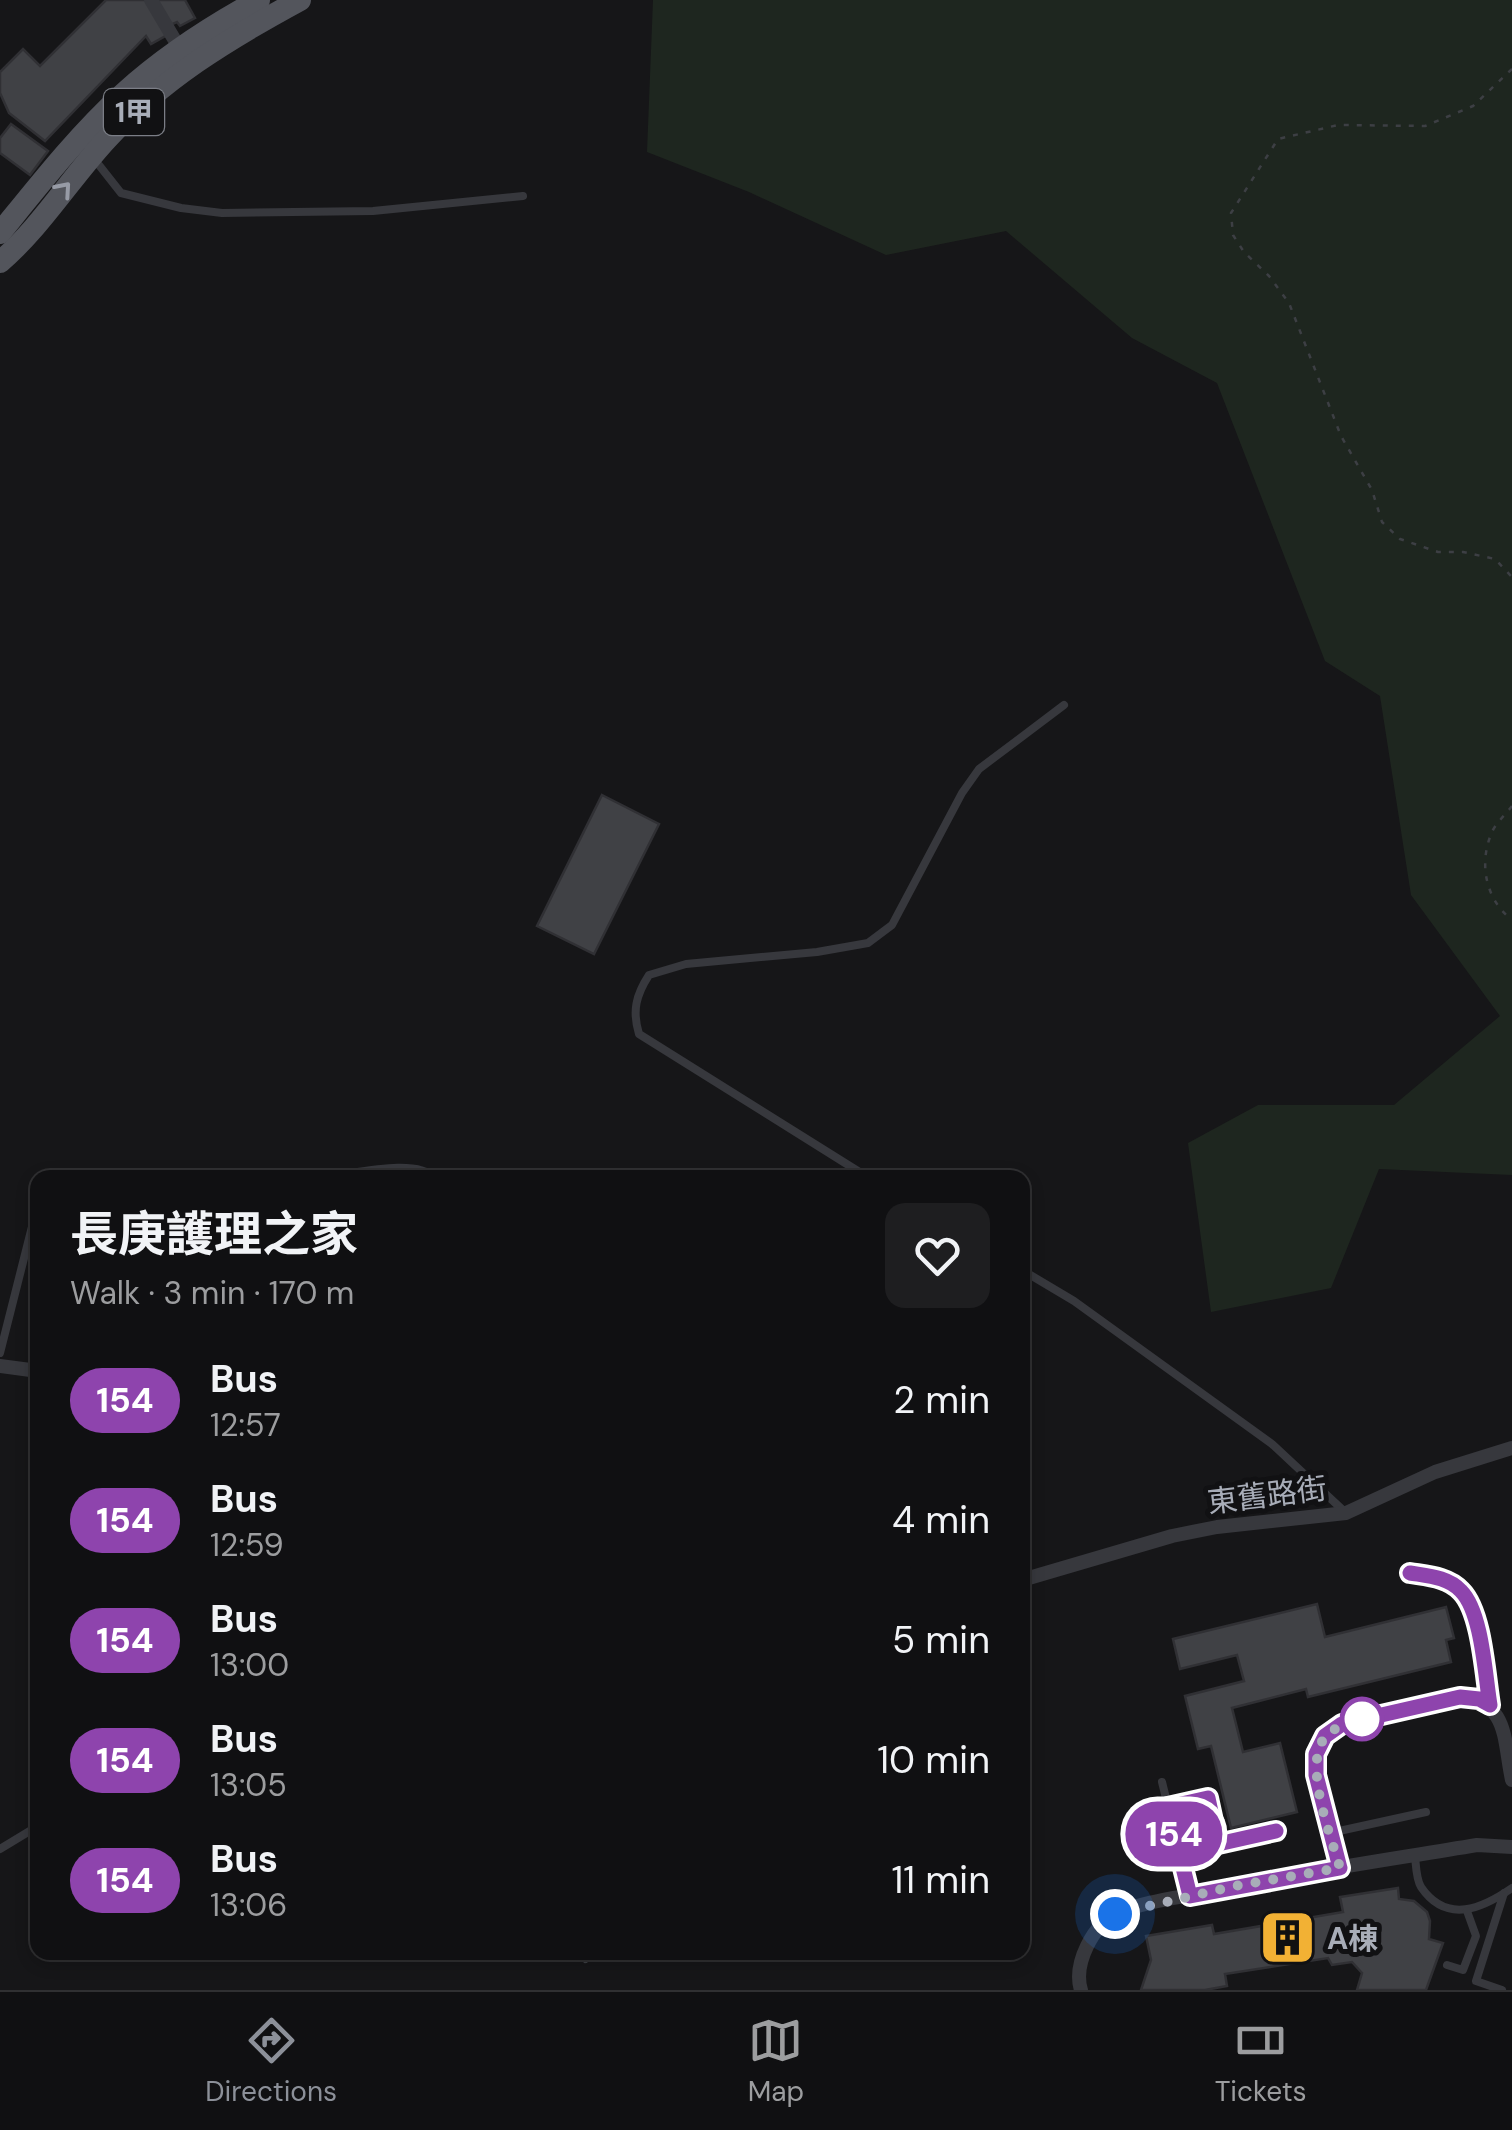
<!DOCTYPE html>
<html lang="en">
<head>
<meta charset="utf-8">
<style>
	:root { --surface:#101012; --page:#1e1e20; --text:#f1f3f6; --muted:#9c9d9f; --line:#303032; --accent:#8c9099 }
	body { margin:0; font-family:"DM Sans","Noto Sans TC",sans-serif; background:var(--page); color:var(--text); height:100vh; display:flex; flex-direction:column; font-size:38px; white-space:nowrap }
	* { box-sizing:border-box; margin:0 }
	p { font-size:32px; color:var(--muted) }
	.icon { flex:none; width:55px; height:55px; fill:none; stroke:currentColor; stroke-width:2; stroke-linecap:round; stroke-linejoin:round }
	.map { position:relative; flex:1; overflow:hidden }
	.side { position:absolute; left:30px; top:1170px; width:1000px; height:790px; display:flex; flex-direction:column; background:var(--surface); border-radius:20px; box-shadow:0 5px 15px #0003,0 0 0 2px var(--line) }
	.side>* { flex:none }
	.badge { padding:0 20px; border-radius:32px; font-size:35px; line-height:65px }
	.you { position:absolute; width:50px; height:50px; margin:-25px; border:8px solid #fff; border-radius:50%; background:#1a73e8; box-shadow:0 0 0 15px #1a73e833 }
	.map>.badge { position:absolute; translate:-50% -50%; box-shadow:0 0 0 5px #fff }
	.round { display:grid; place-items:center; flex:none; width:105px; height:105px; border-radius:20px; background:var(--page) }
	.summary { display:flex; align-items:center; justify-content:space-between; height:170px; padding:0 40px }
	h1 { font-size:48px; font-weight:700; line-height:75px }
	ul { padding:0; list-style:none }
	li { display:flex; align-items:center; gap:30px; height:120px; padding:0 40px }
	li div { flex:1 }
	li b { display:block; font-size:38px }
	li em { font-style:normal }
	li .badge { min-width:110px; font-weight:700; text-align:center }
	.tabs { display:flex; justify-content:space-around; align-items:center; height:140px; border-top:2px solid var(--line); background:var(--surface); font-size:28px; color:var(--muted) }
	.tabs a { display:grid; justify-items:center; gap:5px }
	.tabs .selected { color:var(--accent) }
	.map>svg:first-child { display:block }
	.green { fill:#1e261f }
	.building { fill:#404145; stroke:#303034; stroke-width:2.5 }
	.lines { fill:none; stroke-linecap:round; stroke-linejoin:round }
	.path { stroke:#3d3f44; stroke-width:2.5; stroke-dasharray:5 8; stroke-linecap:butt }
	.lane { stroke:#37383d; stroke-width:8 }
	.street { stroke:#37383d; stroke-width:14 }
	.primary { stroke:#53555c; stroke-width:22 }
	.oneway { stroke:#979ba6 }
	.line-casing { stroke:#fff; stroke-width:22 }
	.line { stroke:#8e44ad; stroke-width:15 }
	.walk { stroke:#a8adb8; stroke-width:10; stroke-dasharray:0 18 }
	.stop-dot { fill:#fff; stroke:#8e44ad; stroke-width:5 }
	.labels { text-anchor:middle; dominant-baseline:central; stroke-width:10; stroke-linejoin:round; paint-order:stroke }
	.shield { fill:#111113; stroke:#7b7e86; stroke-width:2.5 }
	.shield-label { font-size:28px; font-weight:bold; fill:#a8adb8 }
	.street-label { font-size:30px; fill:#a8adb8; stroke:#111113 }
	.poi-label { font-size:30px; font-weight:bold; fill:#a8adb8; stroke:#111113; text-anchor:start }
</style>
</head>
<body>
<div class="map">
<svg width="1512" height="1990" viewBox="0 0 1512 1990">
	<rect width="100%" height="100%" fill="#161618"/>
	<polygon class="green" points="653,0 1512,0 1512,1175 1379,1169 1331,1288 1211,1312 1188,1143 1258,1105 1394,1105 1500,1016 1411,895 1380,696 1325,661 1217,383 1132,338 1006,231 886,255 749,192 647,152"/>
	<g class="building">
		<polygon points="106,0 149,0 169,34 151,44 146,36 45,141 9,113 0,93 0,72 23,49 40,66"/>
		<polygon points="154,0 185,0 195,18 180,26 177,22 168,26"/>
		<polygon points="11,124 48,151 30,175 0,153 0,138"/>
		<polygon points="602,795 659,824 594,954 537,926"/>
		<polygon points="1317,1604 1325,1637 1446,1607 1454,1638 1446,1640 1451,1662 1308,1697 1306,1689 1232,1708 1243,1752 1280,1743 1297,1812 1231,1828 1211,1746 1198,1749 1185,1696 1244,1681 1237,1655 1180,1669 1173,1639"/>
		<polygon points="1398,1888 1399,1899 1414,1901 1427,1912 1430,1921 1429,1939 1443,1943 1426,1990 1357,1990 1362,1973 1352,1962 1332,1965 1328,1958 1225,1974 1227,1986 1205,1990 1141,1990 1151,1960 1146,1936 1212,1925 1214,1934 1343,1912 1340,1897"/>
	</g>
	<g class="lines">
		<g class="path">
			<polyline points="1512,69 1473,106 1425,126 1338,125 1278,139 1231,213 1233,235 1244,252 1269,276 1289,303 1341,436 1372,490 1382,522 1400,539 1438,552 1463,552 1495,559 1512,577"/>
			<path d="M1512 806C1506 814 1496 823 1492 832 1478 864 1486 900 1512 920"/>
			<polyline points="573,1952 585,1962 612,1957 615,1952"/>
		</g>
		<g class="lane">
			<polyline points="95,160 121,193 181,208 222,213 373,211 523,196"/>
			<path d="M332 1176C358 1173 417 1158 435 1178"/>
			<polyline points="598,1178 653,1178"/>
			<path d="M869 1178 639 1034C632 1011 636 995 649 975L686 964 817 952 868 943 892 925 962 793 979 769 1064 705"/>
			<polyline points="1022,1270 1074,1301 1272,1444 1346,1513"/>
			<polyline points="0,1353 38,1203"/>
			<path d="M1410 1573C1428 1576 1448 1577 1461 1591 1482 1612 1485 1675 1490 1705"/>
			<polyline points="1162,1782 1190,1896"/>
			<polyline points="1168,1807 1208,1798 1218,1844 1276,1831"/>
			<polyline points="1330,1833 1426,1812"/>
			<polyline points="0,1849 38,1826"/>
			<path d="M1415 1856C1416 1865 1416 1879 1421 1887 1447 1925 1483 1908 1512 1888"/>
			<polyline points="1447,1965 1463,1970 1476,1936 1467,1911"/>
			<polyline points="1502,1990 1476,1981 1504,1893"/>
		</g>
		<g class="street">
			<polyline points="151,0 180,49"/>
			<polyline points="0,1366 38,1371"/>
			<polyline points="1022,1580 1172,1536 1217,1527 1346,1513 1435,1472 1512,1448"/>
			<path d="M1339 1869C1332 1839 1311 1785 1316 1755 1324 1714 1424 1705 1459 1697 1509 1702 1503 1738 1512 1780"/>
			<path d="M1081 1990C1073 1964 1093 1924 1118 1913 1145 1901 1178 1898 1207 1892 1296 1873 1387 1860 1477 1845L1512 1847"/>
		</g>
		<g class="primary">
			<path d="M0 233C39 185 78 135 124 93 165 56 211 26 259 0"/>
			<path d="M0 262C40 228 70 179 106 140 162 79 228 39 300 0"/>
		</g>
	</g>
	<defs><path id="oneway-chevron" d="M-2-3.5L2.5 0L-2 3.5" fill="none" stroke-width="1.6" stroke-linecap="round" stroke-linejoin="round" transform="scale(2.5)"/></defs>
	<use class="oneway" href="#oneway-chevron" transform="translate(64 189) rotate(-49)"/>
	<g class="lines">
		<defs>
			<path id="line" d="M1276 1831 1218 1844 1208 1798 1168 1807 1190 1896 1340 1868 1316 1775V1754L1325 1736 1342 1724 1460 1697 1479 1699 1490 1705C1485 1675 1482 1612 1461 1591 1448 1577 1428 1576 1410 1573"/>
		</defs>
		<use href="#line" class="line-casing"/>
		<use href="#line" class="line"/>
		<path class="walk" d="M1115 1914 1235 1886 1340 1868C1331 1836 1300 1759 1328 1734 1341 1723 1356 1721 1372 1717L1362 1719"/>
	</g>
	<defs>
		<symbol id="building-square" viewBox="-11 -11 22 22"><rect x="-9" y="-9" width="18" height="18" rx="4" fill="#f2b134" stroke="#111113"/><path d="M-4-6H4V6H1V3H-1V6H-4ZM-2.5-4.3h1.7v1.8h-1.7ZM.8-4.3h1.7v1.8H.8ZM-2.5-1h1.7V.8h-1.7ZM.8-1h1.7V.8H.8Z" fill="#111"/></symbol>
	</defs>
	<g fill-rule="evenodd">
		<use href="#building-square" x="1256" y="1906" width="63" height="63"/>
	</g>
	<circle class="stop-dot" cx="1362" cy="1719" r="20"/>
	<g class="labels">
		<rect class="shield" x="104" y="89" width="60" height="46" rx="8"/>
		<g class="shield-label">
			<text x="134" y="112">1甲</text>
		</g>
		<g class="street-label">
			<text transform="translate(1267 1495) rotate(-7)">東舊路街</text>
		</g>
		<g class="poi-label">
			<text x="1327" y="1938">A棟</text>
		</g>
	</g>
</svg>
<div class="you" style="left:1115px;top:1914px"></div>
<b class="badge" style="left:1174px;top:1834px;background:#8e44ad;color:#fff">154</b>
<section class="side">
<div class="summary"><div><h1>長庚護理之家</h1><p>Walk · 3 min · 170 m</p></div><a class="round"><svg class="icon" aria-label="heart" viewBox="0 0 24 24"><path d="M12 20l-8-8c-3-5 5-10 8-4 3-6 11-1 8 4z"/></svg></a></div>
<ul>
<li><span class="badge" style="background:#8e44ad;color:#fff">154</span><div><b>Bus</b><p>12:57</p></div><em>2 min</em></li>
<li><span class="badge" style="background:#8e44ad;color:#fff">154</span><div><b>Bus</b><p>12:59</p></div><em>4 min</em></li>
<li><span class="badge" style="background:#8e44ad;color:#fff">154</span><div><b>Bus</b><p>13:00</p></div><em>5 min</em></li>
<li><span class="badge" style="background:#8e44ad;color:#fff">154</span><div><b>Bus</b><p>13:05</p></div><em>10 min</em></li>
<li><span class="badge" style="background:#8e44ad;color:#fff">154</span><div><b>Bus</b><p>13:06</p></div><em>11 min</em></li>
</ul>
</section>
</div>
<nav class="tabs">
<a class="selected"><svg class="icon" aria-label="directions" viewBox="0 0 24 24"><path d="M12 3l9 9-9 9-9-9zM9 14v-3h6M13 9l2 2-2 2"/></svg>Directions</a>
<a><svg class="icon" aria-label="map" viewBox="0 0 24 24"><path d="M3 6l6-2 6 2 6-2v14l-6 2-6-2-6 2zM9 4v14M15 6v14"/></svg>Map</a>
<a><svg class="icon" aria-label="tickets" viewBox="0 0 24 24"><path d="M3 7h18v10H3zM15 7v10"/></svg>Tickets</a>
</nav>
</body>
</html>
